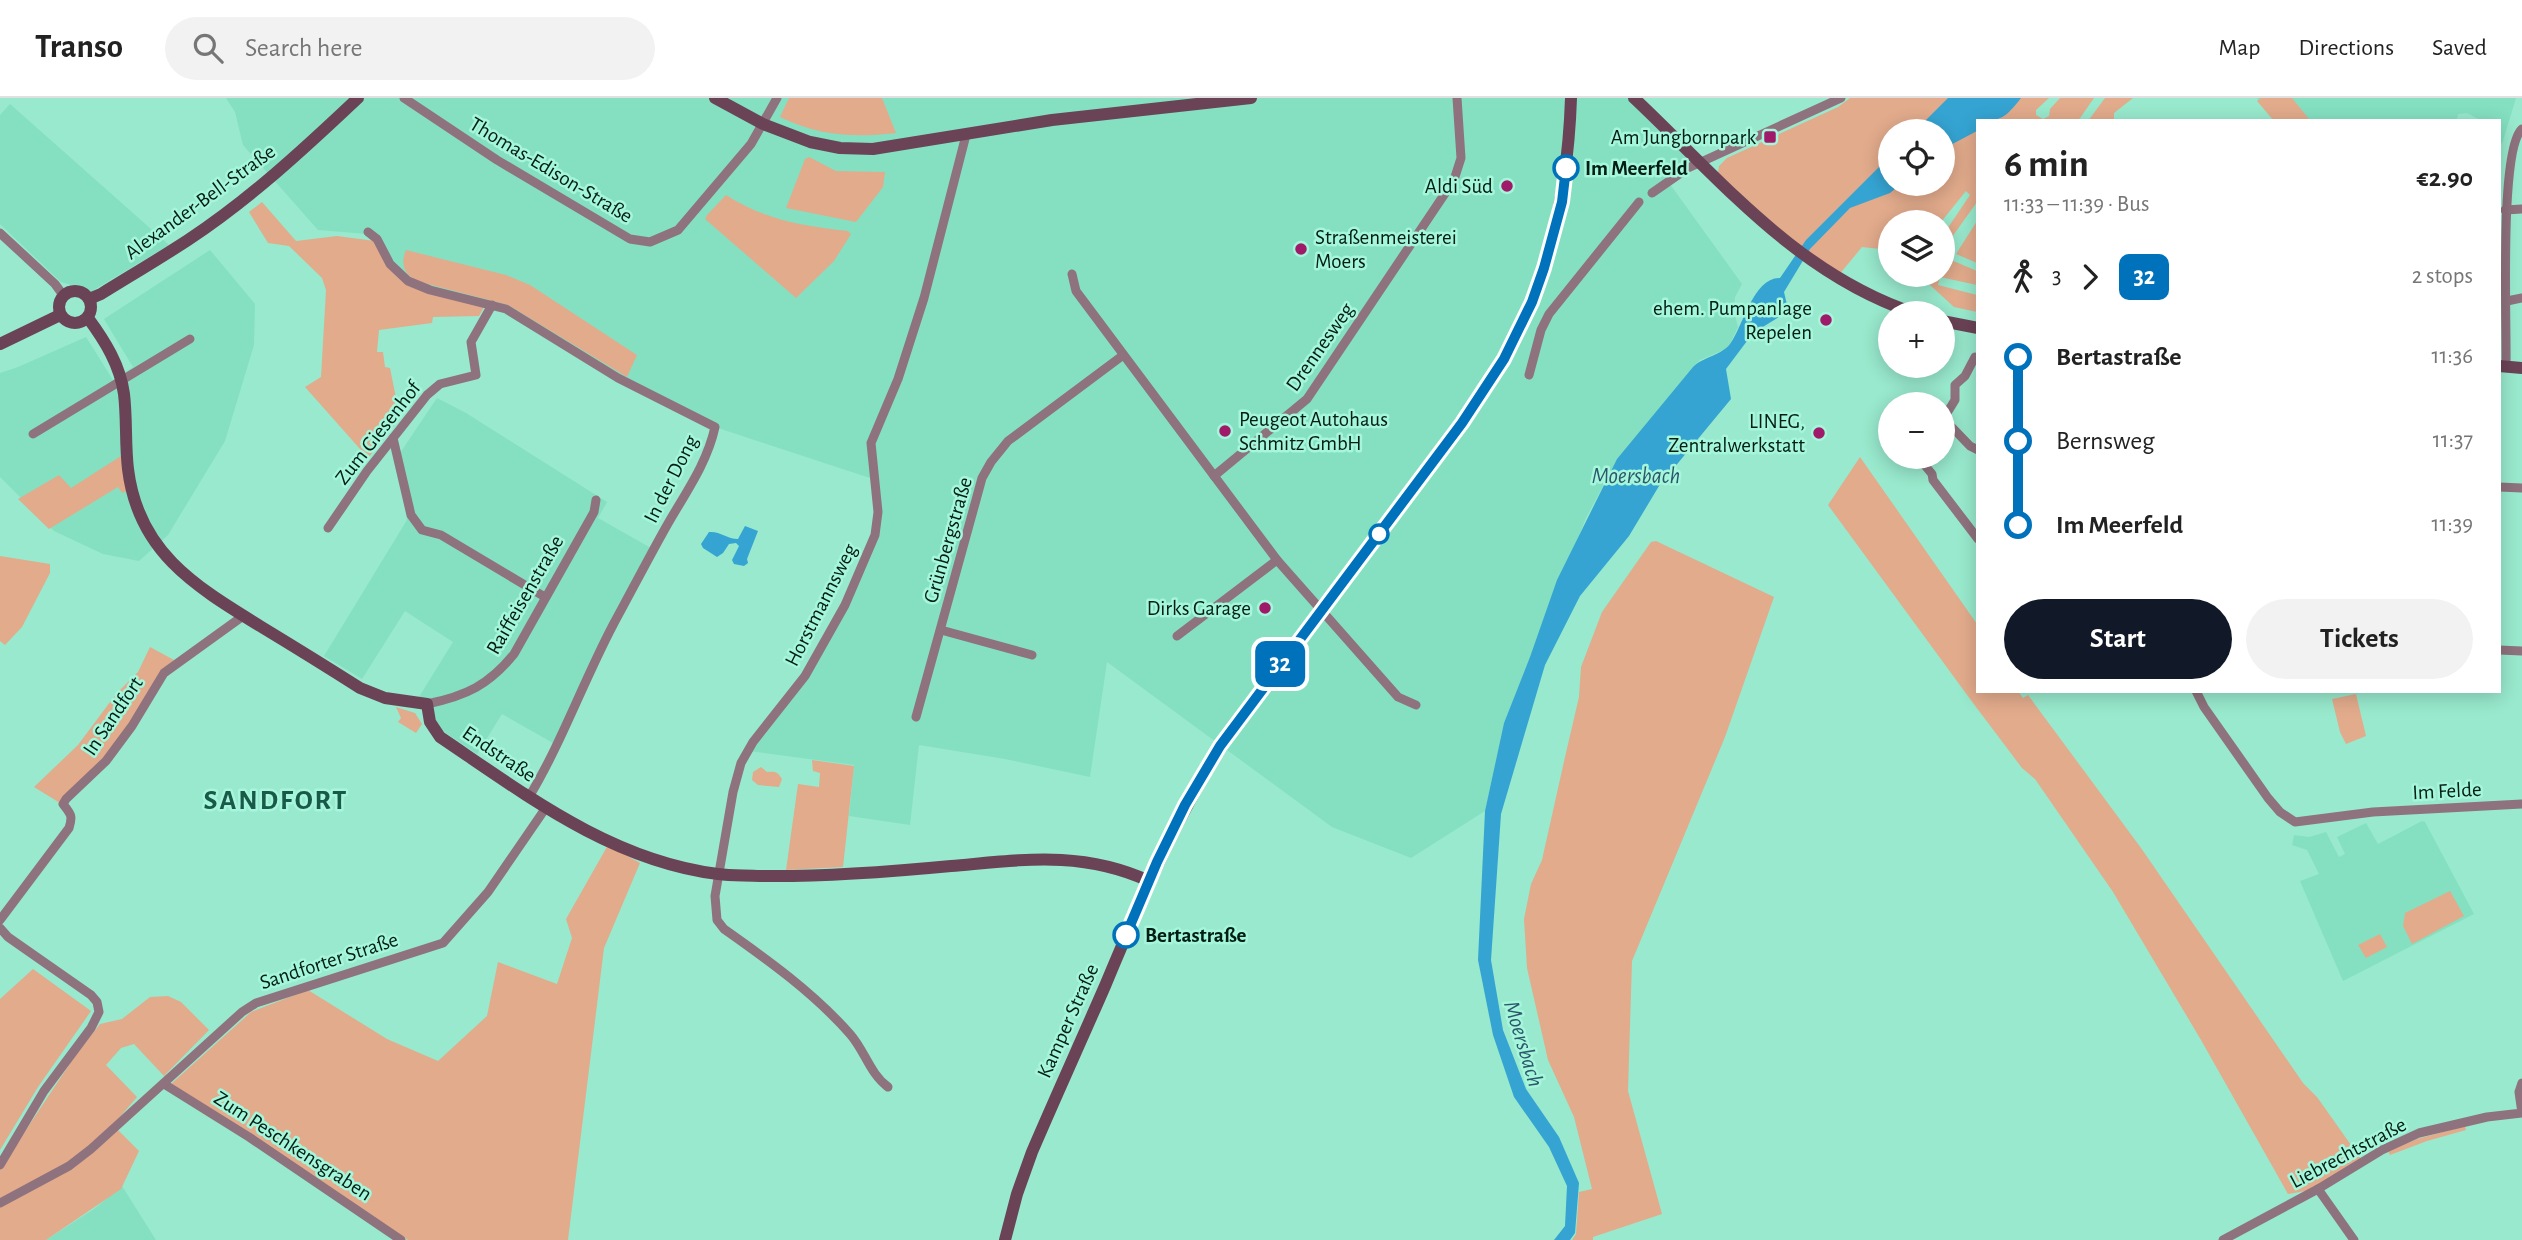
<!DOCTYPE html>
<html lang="en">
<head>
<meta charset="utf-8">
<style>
	:root { --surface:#fff; --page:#f2f2f2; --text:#222; --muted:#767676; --line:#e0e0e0; --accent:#111827 }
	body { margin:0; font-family:"Alegreya Sans",sans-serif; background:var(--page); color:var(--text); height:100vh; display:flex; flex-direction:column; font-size:26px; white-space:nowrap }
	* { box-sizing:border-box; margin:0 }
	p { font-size:23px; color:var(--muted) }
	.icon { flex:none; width:38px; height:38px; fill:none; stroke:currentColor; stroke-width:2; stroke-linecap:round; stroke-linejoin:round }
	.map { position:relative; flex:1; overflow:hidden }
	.panel { position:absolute; left:1976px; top:21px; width:525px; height:574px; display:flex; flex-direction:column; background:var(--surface); border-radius:0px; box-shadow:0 4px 18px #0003 }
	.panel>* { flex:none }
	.badge { padding:0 14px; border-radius:10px; font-size:24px; line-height:46px }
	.buttons { position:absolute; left:1878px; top:21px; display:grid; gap:14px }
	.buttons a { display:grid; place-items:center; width:77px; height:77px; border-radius:50%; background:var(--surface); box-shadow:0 4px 18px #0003; font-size:35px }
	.map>.badge { position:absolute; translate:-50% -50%; box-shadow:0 0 0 4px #fff }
	.legs { display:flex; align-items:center; gap:10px; height:77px; padding:0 28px; font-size:23px }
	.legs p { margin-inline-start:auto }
	.headline { display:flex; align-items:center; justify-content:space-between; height:119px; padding:0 28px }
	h1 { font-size:38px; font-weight:600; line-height:52px }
	.primary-button { display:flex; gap:14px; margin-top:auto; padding:14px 28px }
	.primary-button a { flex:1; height:80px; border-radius:42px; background:var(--accent); color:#fff; font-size:28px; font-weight:600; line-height:80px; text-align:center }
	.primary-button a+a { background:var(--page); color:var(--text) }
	ul { padding:0 28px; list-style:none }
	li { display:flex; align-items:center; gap:24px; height:84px; font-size:26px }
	li i { display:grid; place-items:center; width:10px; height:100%; margin:0 9px; background:currentColor }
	li i::after { content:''; width:18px; height:18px; margin:-9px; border:5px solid; border-radius:50%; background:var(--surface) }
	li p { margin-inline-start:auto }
	li:first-child i { background:linear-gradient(#0000 50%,currentColor 0) }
	li:last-child i { background:linear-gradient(currentColor 50%,#0000 0) }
	header { display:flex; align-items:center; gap:42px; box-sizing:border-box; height:98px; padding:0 35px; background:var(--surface); border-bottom:2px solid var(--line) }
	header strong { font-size:33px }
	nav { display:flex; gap:38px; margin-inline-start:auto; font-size:24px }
	.search { width:490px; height:63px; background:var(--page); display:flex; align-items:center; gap:18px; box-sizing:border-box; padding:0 24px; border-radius:38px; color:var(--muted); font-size:26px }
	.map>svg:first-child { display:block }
	.built { fill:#84e0c1 }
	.green { fill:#e2ab8c; fill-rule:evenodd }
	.water { fill:#35a4d2 }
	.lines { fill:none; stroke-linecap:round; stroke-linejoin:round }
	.street { stroke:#8e727e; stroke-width:9 }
	.secondary { stroke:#6b4356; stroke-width:12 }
	.line-1-casing { stroke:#fff; stroke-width:16 }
	.line-1 { stroke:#0072bc; stroke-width:10 }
	.poi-dot { fill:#9f1a69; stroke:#a5f6da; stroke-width:2.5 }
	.stop-1-dot { fill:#fff; stroke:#0072bc; stroke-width:3.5 }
	.labels { text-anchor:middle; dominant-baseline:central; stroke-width:5; stroke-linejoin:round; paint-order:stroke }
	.poi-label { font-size:21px; fill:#001e14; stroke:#a5f6da; text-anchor:end }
	.stop-label { font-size:21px; font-weight:bold; fill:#001e14; stroke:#a5f6da; text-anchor:start }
	.street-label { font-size:21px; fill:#001e14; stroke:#a5f6da }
	.water-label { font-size:23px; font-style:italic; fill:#2c586c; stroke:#a5f6da }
	.district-label { font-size:28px; font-weight:bold; letter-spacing:2px; fill:#195947; stroke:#a5f6da }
</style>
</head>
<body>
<header>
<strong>Transo</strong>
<div class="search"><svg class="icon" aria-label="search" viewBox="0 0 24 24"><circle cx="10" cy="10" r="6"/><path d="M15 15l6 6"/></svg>Search here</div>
<nav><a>Map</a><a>Directions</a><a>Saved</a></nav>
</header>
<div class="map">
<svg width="2522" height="1142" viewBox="0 0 2522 1142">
	<rect width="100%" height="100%" fill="#98e9cd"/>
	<g class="built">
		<polygon points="226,0 1632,0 1694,61 1667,82 1742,186 1735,199 1734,214 1738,229 1728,250 1700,262 1693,269 1617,362 1586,420 1504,625 1485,713 1411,760 1332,729 1107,564 1090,679 1005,661 919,647 910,727 849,718 854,667 748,653 805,578 875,437 873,381 715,329 618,277 525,221 430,192 385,169 367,136 318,132 243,47 235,14"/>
		<polygon points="2257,0 2516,0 2502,46 2499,42 2499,23 2482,23 2467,15 2458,16 2457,21 2449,23 2274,23"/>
		<polygon points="10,6 169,147 92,193 61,184 0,126 0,17"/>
		<polygon points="210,152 255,206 254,247 225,343 168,437 139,463 103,456 54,433 0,379 0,275 18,269 86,239 113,282 133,269 104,221"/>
		<polygon points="437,300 466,315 607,404 598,420 651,450 553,645 502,616 477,656 440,631 419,599 453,544 405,513 362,581 324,558 407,422 398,371 394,364"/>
		<polygon points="2422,723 2425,724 2474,816 2343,883 2300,783 2319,776 2307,752 2292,747 2294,737 2309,739 2326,734 2339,759 2345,756 2337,739 2366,725 2378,746"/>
		<polygon points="122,1088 156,1142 46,1142 94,1111"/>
	</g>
	<g class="green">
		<path d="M789 0H882L896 35C852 40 820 38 780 19Z"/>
		<path d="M1850 0H2049L2036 12V17L2043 21 2049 18 2050 11 2060 0H2094L2078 23H1978L1977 104 1952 139 1944 159 1977 173V187L1940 179 1938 187 1977 197V214L1954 209 1919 177H1942L1943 137 1970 97 1966 93 1941 124H1890V152L1862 149 1838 178 1800 151 1718 75 1719 68 1727 60 1838 9ZM1890 33H1942V86H1890Z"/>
		<polygon points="2105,0 2133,0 2114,15 2114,23 2088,23"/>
		<polygon points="2261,0 2292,0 2310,22 2274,23 2257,3"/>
		<polygon points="809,59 836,73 885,74 883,89 856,124 786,110 805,61"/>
		<path d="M726 97C765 122 803 128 848 133L851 136 834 163 796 200 705 121 707 117Z"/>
		<path d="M262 104 296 143 337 138 375 143C383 160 390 175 406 186L484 209 479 218 433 219 432 225 379 232 377 254H383L385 269 390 270 400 320 368 360 305 289 321 279 326 192 322 180 289 148 268 145 249 114Z"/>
		<polygon points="1977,123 1978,165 1977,165 1956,156"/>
		<path d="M406 152 506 177 530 187 637 257 627 279 508 207 416 183C404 175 400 166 406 152Z"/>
		<polygon points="121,358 127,393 122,395 118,389 49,431 18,401 59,377 71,390"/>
		<polygon points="1860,359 1977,526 1978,593 2018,593 2023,600 2028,597 2141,750 2303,985 2317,999 2363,1064 2318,1091 2288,1096 2201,942 2113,794 2035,681 2022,670 1973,605 1828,407"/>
		<polygon points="1656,443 1774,499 1725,639 1632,863 1628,993 1662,1116 1593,1139 1593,1142 1572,1142 1576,1136 1579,1094 1592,1091 1574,1019 1548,962 1527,870 1524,821 1531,786 1542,762 1565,659 1579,599 1581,569 1602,514 1651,444"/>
		<polygon points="0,458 50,466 50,475 22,529 5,547 0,543"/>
		<path d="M150 549 174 562C152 582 142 606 127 631 110 659 84 682 60 705L34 689 78 647 116 596 138 574Z"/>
		<polygon points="2356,596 2366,638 2346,646 2340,634 2332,601"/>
		<polygon points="396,609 415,615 422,626 416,635 398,624 401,620"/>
		<polygon points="812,662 854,668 843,769 786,772 798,686 819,689 820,675 813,673"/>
		<path d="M761 669 767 674C775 673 778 674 782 681L779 689 758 687 752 682 753 674Z"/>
		<polygon points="608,747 640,765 604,850 568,1142 408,1142 171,986 251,914 308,892 387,941 438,963 487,918 498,864 557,886 572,840 566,821"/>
		<polygon points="2450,793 2464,818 2412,846 2403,828 2405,815"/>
		<polygon points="2380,836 2387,849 2366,860 2358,847"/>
		<polygon points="33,871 91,913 38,989 0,1052 0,901"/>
		<polygon points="168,898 181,904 209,932 164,978 134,946 121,950 106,967 137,999 113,1027 139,1053 121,1091 46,1142 0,1142 0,1071 75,958 100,926 122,921 150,899"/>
		<polygon points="2465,1028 2466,1032 2427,1043 2390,1057 2388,1053 2417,1041"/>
	</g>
	<g class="water">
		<path d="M1948 0H2021C2006 19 2002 23 1978 23L1977 33 1943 51 1942 33H1915Z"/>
		<path d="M1890 58V86H1901L1890 95 1850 110 1810 151 1784 194 1787 207 1783 214 1779 219 1753 235 1726 271 1731 301 1659 388 1629 438 1580 498 1545 567 1501 716 1491 862 1503 932 1526 991 1559 1039 1579 1085 1575 1135 1570 1142H1554L1565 1128 1567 1088 1549 1049 1514 999 1493 937 1478 862 1485 713 1504 625 1530 559 1557 482 1617 361 1693 269C1703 259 1722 257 1730 246 1743 229 1753 179 1780 180L1806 142Z"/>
		<path d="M745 428 758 433 747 461 748 465 744 468 734 466 732 462 739 448 736 445 729 446 723 455 717 459 703 450 701 446 709 434C720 433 727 441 738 441Z"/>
	</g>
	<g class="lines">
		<g class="street">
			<polyline points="404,0 497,62 630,141 650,144 678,132 751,46 777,0"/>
			<polyline points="1652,95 1688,70 1841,0"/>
			<polyline points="2505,112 2522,111"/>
			<path d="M368 134 377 141 390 166 408 183 430 192 506 211 618 280 715 329C707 366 684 397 666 429 648 461 631 494 613 527 583 584 562 644 529 699"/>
			<polyline points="0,135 55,186 63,197"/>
			<polyline points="1072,176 1076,193 1277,462 1398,599 1416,607"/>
			<polyline points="2507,203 2522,200"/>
			<path d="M2506 267C2507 228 2499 51 2522 31"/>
			<polyline points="1529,277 1541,232 1549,216 1639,104"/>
			<polyline points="1944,321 1970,348 1978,352"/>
			<polyline points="1942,323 1955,302 1955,287 1965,278 1975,259"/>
			<polyline points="33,336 190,241"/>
			<polyline points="393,340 411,417 422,432 441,437 545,499"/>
			<polyline points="1918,359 1932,376 1933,382 1978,441"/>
			<polyline points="1214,378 1307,301 1454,82 1461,60 1457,0"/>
			<polyline points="2499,389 2522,390"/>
			<polyline points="328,430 367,373 427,297 440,286 476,277 471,244 492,207"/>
			<polyline points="941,532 1032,557"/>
			<polyline points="1177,538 1277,462"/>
			<polyline points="2499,552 2522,553"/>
			<polyline points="2196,593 2204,609 2268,700 2280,714 2295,724 2373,714 2522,706"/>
			<path d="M427 606C466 598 489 587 514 556L594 414 596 402"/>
			<polyline points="916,619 976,402 982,380 991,364 1008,343 1122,258"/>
			<path d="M0 822 69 730C73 718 71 716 63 706L66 701 106 663 132 628 164 575 243 518"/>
			<polyline points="0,830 8,839 91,897 97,904 99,914 91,930 44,993 0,1067"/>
			<polyline points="164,986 249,1039 401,1142"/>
			<path d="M888 989C870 976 865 953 850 936 814 895 768 862 724 831L717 822 715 798 733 694 741 665 753 644 805 578 845 507 875 437 878 414 871 345 898 281 924 200 966 37"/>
			<polyline points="2318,1091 2354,1142"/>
			<polyline points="0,1105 69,1068 91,1051 242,914 256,905 443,845 488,794 545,711"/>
			<polyline points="2223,1142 2318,1091 2382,1052 2419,1035 2487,1019 2522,1015 2519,994 2522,985"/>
		</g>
		<g class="secondary">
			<polyline points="715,0 763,26 810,44 840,50 873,51 1052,22 1251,0"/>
			<path d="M1634 0C1721 82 1797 176 1914 215"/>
			<circle cx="75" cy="209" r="16"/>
			<path d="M89 201 101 196C130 178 159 161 188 142 250 101 304 51 358 0"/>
			<path d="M88 220C105 243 120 267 124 296 127 321 125 346 128 371 138 454 195 488 260 528 293 548 327 569 360 590L385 600 427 606 430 624 440 639C526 697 612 763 718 776 732 778 746 777 760 778 824 779 888 774 951 768 1022 762 1081 752 1149 783"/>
			<polyline points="1942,223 1978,230"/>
			<polyline points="0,246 60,217"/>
			<polyline points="2499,268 2522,270"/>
			<path d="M1005 1142 1017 1096 1032 1054C1056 998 1081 943 1105 888 1145 792 1185 698 1245 613L1462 325C1476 304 1491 284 1503 262 1549 182 1568 92 1571 0"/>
		</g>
	</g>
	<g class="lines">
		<defs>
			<polyline id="line-1" points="1126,837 1157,764 1185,707 1220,648 1462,325 1504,261 1532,204 1544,170 1562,104 1566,70"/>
		</defs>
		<use href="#line-1" class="line-1-casing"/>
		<use href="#line-1" class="line-1"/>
	</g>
	<g class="poi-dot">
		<rect x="1763" y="32" width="14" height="14" rx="3.5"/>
		<circle cx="1507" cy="88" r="7"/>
		<circle cx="1301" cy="151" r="7"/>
		<circle cx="1826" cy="222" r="7"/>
		<circle cx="1225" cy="333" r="7"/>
		<circle cx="1819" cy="335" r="7"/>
		<circle cx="1265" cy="510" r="7"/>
	</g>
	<g class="stop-1-dot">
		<circle cx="1566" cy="70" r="12"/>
		<circle cx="1379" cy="436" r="9"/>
		<circle cx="1126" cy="837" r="12"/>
	</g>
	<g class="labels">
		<g class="poi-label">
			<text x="1756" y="39">Am Jungbornpark</text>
			<text x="1493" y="88">Aldi Süd</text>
			<text x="1315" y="139" text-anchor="start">Straßenmeisterei<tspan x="1315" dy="24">Moers</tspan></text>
			<text x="1812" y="210">ehem. Pumpanlage<tspan x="1812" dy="24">Repelen</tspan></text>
			<text x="1239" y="321" text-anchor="start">Peugeot Autohaus<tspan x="1239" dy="24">Schmitz GmbH</tspan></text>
			<text x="1805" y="323">LINEG,<tspan x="1805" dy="24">Zentralwerkstatt</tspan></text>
			<text x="1251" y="510">Dirks Garage</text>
		</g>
		<g class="stop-label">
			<text x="1585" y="70">Im Meerfeld</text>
			<text x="1145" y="837">Bertastraße</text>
		</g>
		<g class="street-label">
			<text transform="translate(551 72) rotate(31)">Thomas-Edison-Straße</text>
			<text transform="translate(200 104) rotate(-36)">Alexander-Bell-Straße</text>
			<text transform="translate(1320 249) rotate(-55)">Drennesweg</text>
			<text transform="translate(378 335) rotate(-52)">Zum Giesenhof</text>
			<text transform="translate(671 381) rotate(-63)">In der Dong</text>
			<text transform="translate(948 442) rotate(-74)">Grünbergstraße</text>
			<text transform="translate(525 497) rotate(-60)">Raiffeisenstraße</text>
			<text transform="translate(821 507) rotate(-63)">Horstmannsweg</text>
			<text transform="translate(113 618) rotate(-56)">In Sandfort</text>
			<text transform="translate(499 656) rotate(34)">Endstraße</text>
			<text transform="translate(2447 693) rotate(-3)">Im Felde</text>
			<text transform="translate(329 863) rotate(-18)">Sandforter Straße</text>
			<text transform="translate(1068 923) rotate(-66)">Kamper Straße</text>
			<text transform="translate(293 1048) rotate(33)">Zum Peschkensgraben</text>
			<text transform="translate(2348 1055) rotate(-28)">Liebrechtstraße</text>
		</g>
		<g class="water-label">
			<text x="1636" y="378">Moersbach</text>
			<text transform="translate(1523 946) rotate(73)">Moersbach</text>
		</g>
		<g class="district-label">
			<text x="276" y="703">SANDFORT</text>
		</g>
	</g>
</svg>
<div class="buttons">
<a><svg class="icon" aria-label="locate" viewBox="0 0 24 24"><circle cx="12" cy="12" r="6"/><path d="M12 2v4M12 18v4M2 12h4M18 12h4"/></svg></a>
<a><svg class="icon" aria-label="layers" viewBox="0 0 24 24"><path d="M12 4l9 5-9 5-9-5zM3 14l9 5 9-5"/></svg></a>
<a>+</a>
<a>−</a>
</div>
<b class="badge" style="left:1280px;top:566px;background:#0072bc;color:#fff">32</b>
<section class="panel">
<div class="headline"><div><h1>6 min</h1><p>11:33 – 11:39 · Bus</p></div><b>€2.90</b></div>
<div class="legs"><svg class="icon" aria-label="walk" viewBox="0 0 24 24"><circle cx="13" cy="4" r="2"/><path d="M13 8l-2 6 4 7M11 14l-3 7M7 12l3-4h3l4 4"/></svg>3<svg class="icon" aria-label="forward" viewBox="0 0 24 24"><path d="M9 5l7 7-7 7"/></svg><b class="badge" style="background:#0072bc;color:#fff">32</b><p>2 stops</p></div>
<ul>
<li><i style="color:#0072bc"></i><b>Bertastraße</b><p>11:36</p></li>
<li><i style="color:#0072bc"></i><span>Bernsweg</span><p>11:37</p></li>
<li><i style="color:#0072bc"></i><b>Im Meerfeld</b><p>11:39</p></li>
</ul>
<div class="primary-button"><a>Start</a><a>Tickets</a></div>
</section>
</div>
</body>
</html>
